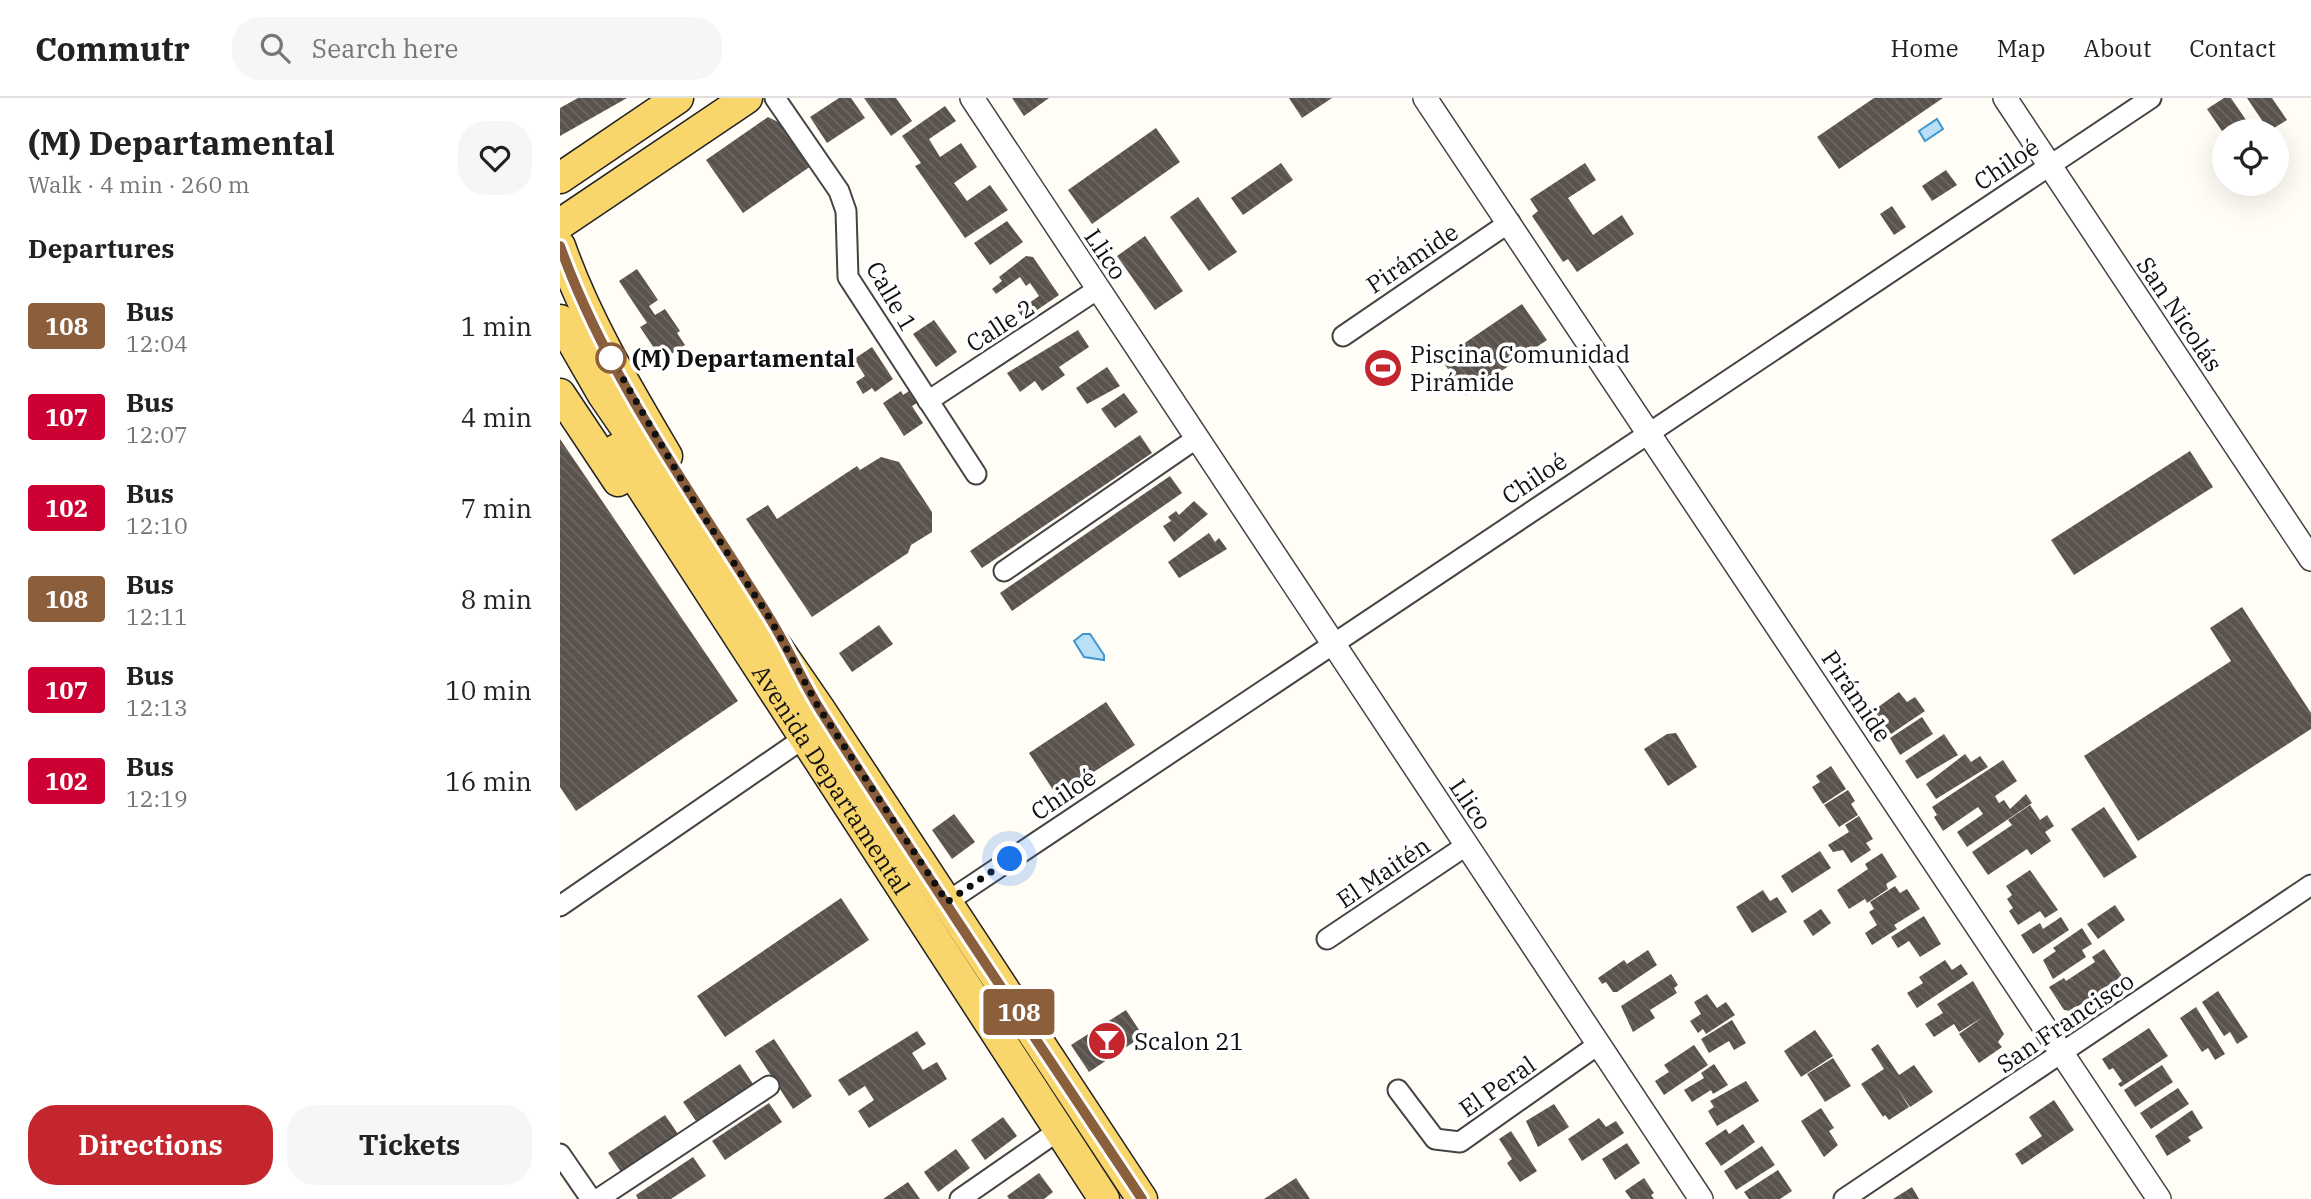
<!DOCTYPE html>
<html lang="en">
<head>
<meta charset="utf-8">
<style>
	:root { --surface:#fff; --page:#f6f6f6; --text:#222; --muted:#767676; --line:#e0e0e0; --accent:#c4262e }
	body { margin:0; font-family:"IBM Plex Serif",serif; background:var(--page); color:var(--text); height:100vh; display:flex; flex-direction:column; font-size:26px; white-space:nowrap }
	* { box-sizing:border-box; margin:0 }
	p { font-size:23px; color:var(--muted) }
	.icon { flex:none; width:38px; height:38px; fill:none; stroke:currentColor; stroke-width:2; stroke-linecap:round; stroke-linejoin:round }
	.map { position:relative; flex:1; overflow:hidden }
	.panel { display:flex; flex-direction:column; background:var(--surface); width:560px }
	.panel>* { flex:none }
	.badge { padding:0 14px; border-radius:5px; font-size:24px; line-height:46px }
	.controls { position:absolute; left:1652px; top:21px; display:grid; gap:14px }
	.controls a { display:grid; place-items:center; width:77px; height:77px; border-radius:50%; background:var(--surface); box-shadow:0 7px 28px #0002; font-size:35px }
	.you { position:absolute; width:35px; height:35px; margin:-18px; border:5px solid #fff; border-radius:50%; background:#1a73e8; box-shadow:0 0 0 10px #1a73e833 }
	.map>.badge { position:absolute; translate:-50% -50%; box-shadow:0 0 0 4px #fff }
	h2 { padding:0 28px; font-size:26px; line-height:63px }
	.round { display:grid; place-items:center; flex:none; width:74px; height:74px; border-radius:28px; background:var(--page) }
	.headline { display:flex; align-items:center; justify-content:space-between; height:119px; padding:0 28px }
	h1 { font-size:33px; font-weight:700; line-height:52px }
	.primary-button { display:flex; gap:14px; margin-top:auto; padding:14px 28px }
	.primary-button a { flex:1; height:80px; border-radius:28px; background:var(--accent); color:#fff; font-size:28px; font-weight:700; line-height:80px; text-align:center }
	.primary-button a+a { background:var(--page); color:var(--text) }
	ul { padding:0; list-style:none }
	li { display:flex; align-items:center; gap:21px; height:91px; padding:0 28px }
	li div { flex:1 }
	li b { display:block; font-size:26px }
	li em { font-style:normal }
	li .badge { min-width:77px; font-weight:700; text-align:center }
	header { display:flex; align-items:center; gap:42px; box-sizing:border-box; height:98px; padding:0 35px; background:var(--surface); border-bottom:2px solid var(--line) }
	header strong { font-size:33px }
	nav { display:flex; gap:38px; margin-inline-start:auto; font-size:24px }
	.search { width:490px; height:63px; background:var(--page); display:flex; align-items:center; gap:18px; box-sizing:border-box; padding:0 24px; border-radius:28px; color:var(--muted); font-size:26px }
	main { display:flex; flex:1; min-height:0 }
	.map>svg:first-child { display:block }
	.water { fill:#b9e0f7; stroke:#3f96cf; stroke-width:2 }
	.building { fill:url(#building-back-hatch) }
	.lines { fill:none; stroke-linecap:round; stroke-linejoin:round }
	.minor-casing { stroke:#444; stroke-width:23 }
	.tertiary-casing { stroke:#444; stroke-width:26 }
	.primary-casing { stroke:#222; stroke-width:33 }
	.minor { stroke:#fff; stroke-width:19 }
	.tertiary { stroke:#fff; stroke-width:23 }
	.primary { stroke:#f9d66b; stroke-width:30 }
	.line-casing { stroke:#fff; stroke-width:16 }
	.line { stroke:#8b5e3c; stroke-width:10 }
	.walk { stroke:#111; stroke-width:7; stroke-dasharray:0 12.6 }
	.stop-dot { fill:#fff; stroke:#8b5e3c; stroke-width:3.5 }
	.labels { text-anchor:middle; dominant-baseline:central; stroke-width:7; stroke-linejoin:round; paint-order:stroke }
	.street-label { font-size:24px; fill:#111; stroke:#fff }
	.poi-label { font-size:24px; fill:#111; stroke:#fff; text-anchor:start }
	.stop-label { font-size:24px; font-weight:bold; fill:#111; stroke:#fff; text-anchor:start }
</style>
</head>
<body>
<header>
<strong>Commutr</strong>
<div class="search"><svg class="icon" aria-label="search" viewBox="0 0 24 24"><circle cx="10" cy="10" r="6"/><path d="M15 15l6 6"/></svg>Search here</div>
<nav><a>Home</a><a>Map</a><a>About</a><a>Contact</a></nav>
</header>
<main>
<section class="panel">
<div class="headline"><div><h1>(M) Departamental</h1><p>Walk · 4 min · 260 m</p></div><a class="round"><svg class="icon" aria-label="heart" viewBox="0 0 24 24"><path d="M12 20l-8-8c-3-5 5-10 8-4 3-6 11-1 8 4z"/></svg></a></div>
<h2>Departures</h2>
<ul>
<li><span class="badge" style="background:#8b5e3c;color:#fff">108</span><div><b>Bus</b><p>12:04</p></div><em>1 min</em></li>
<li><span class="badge" style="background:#c03;color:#fff">107</span><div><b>Bus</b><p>12:07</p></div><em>4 min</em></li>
<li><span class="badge" style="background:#c03;color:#fff">102</span><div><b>Bus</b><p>12:10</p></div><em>7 min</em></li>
<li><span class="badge" style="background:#8b5e3c;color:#fff">108</span><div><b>Bus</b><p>12:11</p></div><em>8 min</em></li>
<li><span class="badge" style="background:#c03;color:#fff">107</span><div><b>Bus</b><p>12:13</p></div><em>10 min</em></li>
<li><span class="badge" style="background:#c03;color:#fff">102</span><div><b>Bus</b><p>12:19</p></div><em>16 min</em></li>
</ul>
<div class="primary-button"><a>Directions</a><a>Tickets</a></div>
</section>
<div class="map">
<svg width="1751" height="1101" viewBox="0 0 1751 1101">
	<defs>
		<pattern id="building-back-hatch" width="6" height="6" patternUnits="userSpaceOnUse" patternTransform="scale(1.75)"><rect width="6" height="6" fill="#5a524d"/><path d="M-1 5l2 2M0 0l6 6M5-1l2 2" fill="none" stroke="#6d6662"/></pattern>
	</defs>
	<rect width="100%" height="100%" fill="#fffdf5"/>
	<g class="water">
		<polygon points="1377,21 1383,31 1365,43 1359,33"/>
		<polygon points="831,254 841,269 815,286 806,272"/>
		<polygon points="523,536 530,536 544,557 544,562 524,559 514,543"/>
	</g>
	<g class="building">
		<polygon points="18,0 67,0 0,38 0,10"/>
		<polygon points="279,0 291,0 305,20 267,45 250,19"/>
		<polygon points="304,0 336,0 352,23 331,38"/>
		<polygon points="452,0 489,0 464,18"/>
		<polygon points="729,0 772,0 742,20"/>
		<polygon points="1314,0 1383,0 1279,71 1257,39"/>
		<polygon points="1664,0 1671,0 1686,22 1670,33 1667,30 1662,33 1647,11"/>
		<polygon points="1687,0 1712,0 1727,22 1709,33"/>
		<polygon points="385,8 396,23 369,41 380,59 401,45 417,69 394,85 407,103 430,87 448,112 405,140 355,68 361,65 342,38"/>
		<polygon points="208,19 222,26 251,68 183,115 146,62"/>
		<polygon points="596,30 620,64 532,126 508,92"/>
		<polygon points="721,65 733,82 683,117 671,100"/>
		<polygon points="1025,65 1036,82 1008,100 1033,137 1062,117 1074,136 1017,174 1008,161 1003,164 972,118 978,113 970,101"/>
		<polygon points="1386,72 1397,87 1372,103 1362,88"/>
		<polygon points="638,99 677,154 649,173 610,119"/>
		<polygon points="1332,108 1346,129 1334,137 1320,116"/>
		<polygon points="447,123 463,144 430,167 414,145"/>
		<polygon points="585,138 623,193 595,212 557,158"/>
		<polygon points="466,158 473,159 499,197 464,221 458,213 479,198 470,185 466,188 460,179 436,196 432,191 442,183 439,179"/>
		<polygon points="77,171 98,202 89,208 95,217 105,211 120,233 117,235 125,247 102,262 80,229 87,225 59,183"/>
		<polygon points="962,206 987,242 906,297 881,261"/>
		<polygon points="374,222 397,254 376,269 353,236"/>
		<polygon points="518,232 529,249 499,269 505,277 482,293 475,283 460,294 447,275"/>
		<polygon points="312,249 333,281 315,294 312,290 303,296 296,284 305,278 294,261"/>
		<polygon points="547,269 560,288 527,306 516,290"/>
		<polygon points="341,293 343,297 349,293 357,305 352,308 363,325 344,338 323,305"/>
		<polygon points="564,295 578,314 555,330 541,311"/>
		<polygon points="580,337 592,355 422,470 410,453"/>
		<polygon points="0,341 178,603 16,713 0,689"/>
		<polygon points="1630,353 1653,389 1514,477 1491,442"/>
		<polygon points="321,359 339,364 372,414 372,434 351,447 348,455 252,519 186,421 208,407 217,421 297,368 300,372"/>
		<polygon points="610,378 622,395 452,513 440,495"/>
		<polygon points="634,403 648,416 614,444 603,428 611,423 608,419 616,413 619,417"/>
		<polygon points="649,435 655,444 659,440 667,451 619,480 608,464"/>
		<polygon points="1682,509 1751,615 1751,631 1578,743 1524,658 1671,563 1650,530"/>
		<polygon points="319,527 333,546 292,574 279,555"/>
		<polygon points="1339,594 1347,604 1355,599 1365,613 1331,636 1314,612"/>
		<polygon points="546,604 575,647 497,698 469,655"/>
		<polygon points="1362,619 1373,636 1340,657 1330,640"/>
		<polygon points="1116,635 1137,669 1108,688 1084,651 1107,636"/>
		<polygon points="1384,636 1398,657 1357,681 1345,663"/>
		<polygon points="1405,656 1411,664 1420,658 1428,669 1376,701 1366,686"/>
		<polygon points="1443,662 1457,683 1435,698 1439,705 1444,702 1450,711 1466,696 1472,705 1407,749 1397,734 1423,716 1418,709 1383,733 1374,719 1377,717 1372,709"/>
		<polygon points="1271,668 1286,691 1263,706 1252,689 1260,684 1256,678"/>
		<polygon points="1288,692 1295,703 1291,706 1298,717 1279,729 1264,707"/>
		<polygon points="1470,707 1480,722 1487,717 1494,728 1485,734 1491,743 1471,757 1467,751 1428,777 1412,754 1452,727 1448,722"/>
		<polygon points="1544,709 1577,759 1544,780 1511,731"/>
		<polygon points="394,716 415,744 392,761 372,732"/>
		<polygon points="1299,718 1313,741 1306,745 1311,752 1291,765 1283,752 1273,754 1268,747 1289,734 1285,727"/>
		<polygon points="1260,753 1271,770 1232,795 1221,778"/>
		<polygon points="1322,755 1337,779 1326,786 1328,791 1307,805 1305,801 1289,811 1277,792 1308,771 1305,766"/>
		<polygon points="1470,772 1498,812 1485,820 1480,813 1458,827 1449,813 1453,810 1447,801 1452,797 1446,788"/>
		<polygon points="1335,788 1340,795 1347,791 1360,811 1334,827 1337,831 1312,847 1305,835 1317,827 1309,814 1314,811 1310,804"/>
		<polygon points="1203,792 1210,803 1217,799 1227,814 1192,835 1176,809"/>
		<polygon points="281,800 309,842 165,939 137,898"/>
		<polygon points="1555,807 1565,822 1538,841 1527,826"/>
		<polygon points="1261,811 1271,825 1253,838 1243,823"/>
		<polygon points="1364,818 1381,846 1360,859 1349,843 1338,850 1331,839"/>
		<polygon points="1501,819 1509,832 1473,856 1461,837 1480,825 1483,831"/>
		<polygon points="1522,830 1532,846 1522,852 1526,859 1493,881 1483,862 1496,853 1493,850"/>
		<polygon points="1544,851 1562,878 1511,913 1504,912 1489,889 1504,880 1506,883 1535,864 1532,859"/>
		<polygon points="1088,852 1097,867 1057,894 1053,894 1046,884 1042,886 1038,880 1064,862 1067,866"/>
		<polygon points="1385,862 1392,872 1401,866 1408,876 1357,910 1347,895 1363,885 1359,879"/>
		<polygon points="1111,876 1118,887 1114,890 1117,895 1090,912 1095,920 1073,934 1061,908"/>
		<polygon points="1413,883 1444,936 1438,944 1442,949 1419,965 1399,936 1423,919 1399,934 1394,926 1374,939 1365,926 1383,915 1377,906"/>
		<polygon points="1658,893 1688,939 1677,946 1670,934 1664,938 1642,904"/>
		<polygon points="1147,896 1157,910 1166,904 1175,917 1146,936 1143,931 1138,935 1130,923 1141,916 1134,904"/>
		<polygon points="1636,909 1665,956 1655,962 1648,950 1642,954 1620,920"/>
		<polygon points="566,912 583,938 529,974 511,947"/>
		<polygon points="1172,922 1186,945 1174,952 1169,943 1149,955 1141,941"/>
		<polygon points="1589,930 1608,958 1561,989 1558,986 1562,983 1553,970 1549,972 1542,961"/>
		<polygon points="1255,932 1273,958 1241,979 1224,953"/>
		<polygon points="357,933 366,946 352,955 363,972 377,964 387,981 309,1030 298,1013 314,1002 305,988 289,998 278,982"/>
		<polygon points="214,941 252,998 233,1011 195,953"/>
		<polygon points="1318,946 1339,977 1354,967 1373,994 1350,1009 1337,990 1349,1009 1329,1022 1325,1017 1323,1019 1301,986 1324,971 1311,951"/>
		<polygon points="1134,947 1148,967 1104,997 1095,983 1109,974 1104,967"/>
		<polygon points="1273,960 1291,988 1265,1004 1247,976"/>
		<polygon points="180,966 193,986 136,1023 123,1004"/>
		<polygon points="1154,966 1168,987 1153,996 1151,992 1132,1004 1124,992 1144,980 1141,975"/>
		<polygon points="1602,967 1613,984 1575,1009 1564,992"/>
		<polygon points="1186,983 1199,1003 1157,1028 1148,1013 1154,1009 1150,1003"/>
		<polygon points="1618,990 1629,1006 1591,1031 1580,1015"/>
		<polygon points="1494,1002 1514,1032 1462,1067 1455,1056 1482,1038 1469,1019"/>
		<polygon points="209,1005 222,1024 165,1062 152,1043"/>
		<polygon points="994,1006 1009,1029 978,1049 966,1023"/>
		<polygon points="1261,1010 1274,1030 1269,1033 1278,1047 1264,1059 1241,1023"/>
		<polygon points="1632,1012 1643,1030 1628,1039 1631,1043 1607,1058 1595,1038"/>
		<polygon points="105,1017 118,1036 61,1074 48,1055"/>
		<polygon points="443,1019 457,1038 425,1062 411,1042"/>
		<polygon points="1039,1020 1046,1029 1056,1023 1064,1035 1022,1063 1008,1041"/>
		<polygon points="1183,1026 1195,1044 1161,1068 1145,1045 1166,1031 1169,1036"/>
		<polygon points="951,1033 977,1073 960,1084 947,1065 952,1061 939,1041"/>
		<polygon points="1067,1045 1080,1065 1055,1082 1042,1061"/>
		<polygon points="1202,1048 1215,1067 1176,1092 1164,1073"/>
		<polygon points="396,1051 410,1070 378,1094 364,1074"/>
		<polygon points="133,1059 146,1078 111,1101 78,1101 76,1097"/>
		<polygon points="1218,1072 1232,1093 1220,1101 1189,1101 1184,1094"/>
		<polygon points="479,1075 493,1094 484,1101 449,1101 447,1098"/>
		<polygon points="736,1080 750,1101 704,1101"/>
		<polygon points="1084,1080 1094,1095 1091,1097 1094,1101 1071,1101 1065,1093"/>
		<polygon points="348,1084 360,1101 323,1101"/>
		<polygon points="1352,1089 1359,1101 1333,1101"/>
	</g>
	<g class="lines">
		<defs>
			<g id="minor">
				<polyline points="215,0 279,93 286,113 288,179 416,376"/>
				<polyline points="783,238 950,124"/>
				<polyline points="368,303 538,191"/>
				<polyline points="444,473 637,340"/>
				<polyline points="387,804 1591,0"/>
				<polyline points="0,808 244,640"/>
				<polyline points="767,841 907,747"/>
				<polyline points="838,992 875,1041 900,1044 1039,946"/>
				<polyline points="0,1056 31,1101"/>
				<polyline points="38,1101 209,988"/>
				<polyline points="400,1101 498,1033"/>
				<polyline points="1284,1101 1751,787"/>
			</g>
			<g id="tertiary">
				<polyline points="412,0 1141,1101"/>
				<polyline points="865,0 1599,1101"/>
				<polyline points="1445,0 1751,461"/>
			</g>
			<g id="primary">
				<polyline points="0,80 118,0"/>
				<polyline points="0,126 187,0"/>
				<path d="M0 148C26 222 67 290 107 358"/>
				<polyline points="0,222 43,297 259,610 582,1101"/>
				<polyline points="0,296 58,383"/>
				<path id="s1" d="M57 351 544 1101"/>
			</g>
		</defs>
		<use href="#minor" class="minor-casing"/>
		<use href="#tertiary" class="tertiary-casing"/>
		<use href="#primary" class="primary-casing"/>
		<use href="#minor" class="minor"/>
		<use href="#tertiary" class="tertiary"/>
		<use href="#primary" class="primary"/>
	</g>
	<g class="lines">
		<defs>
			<path id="line" d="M0 148C48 282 135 399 209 519 228 549 242 583 261 613 365 777 474 938 582 1101"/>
		</defs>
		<use href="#line" class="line-casing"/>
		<use href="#line" class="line"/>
		<polyline class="walk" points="51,260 135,405 209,519 259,610 387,804 450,761"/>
	</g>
	<defs>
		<symbol id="stadium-disc" viewBox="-11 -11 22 22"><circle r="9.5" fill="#c4262e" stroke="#fff"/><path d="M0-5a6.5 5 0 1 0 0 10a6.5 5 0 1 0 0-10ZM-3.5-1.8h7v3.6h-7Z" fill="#fff"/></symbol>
		<symbol id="bar-disc" viewBox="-11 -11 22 22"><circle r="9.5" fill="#c4262e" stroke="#fff"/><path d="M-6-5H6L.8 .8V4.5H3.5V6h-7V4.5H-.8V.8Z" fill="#fff"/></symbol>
	</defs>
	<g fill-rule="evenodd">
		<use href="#stadium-disc" x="801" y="248" width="44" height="44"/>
		<use href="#bar-disc" x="525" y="921" width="44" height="44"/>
	</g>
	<circle class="stop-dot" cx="51" cy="260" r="14"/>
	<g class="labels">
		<g class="street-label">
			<text transform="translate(1446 66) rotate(-34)">Chiloé</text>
			<text transform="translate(546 156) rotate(56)">Llico</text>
			<text transform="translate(852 160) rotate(-34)">Pirámide</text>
			<text transform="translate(332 198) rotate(60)">Calle 1</text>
			<text transform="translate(1620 216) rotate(56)">San Nicolás</text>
			<text transform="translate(440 227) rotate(-33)">Calle 2</text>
			<text transform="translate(974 380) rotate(-34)">Chiloé</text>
			<text transform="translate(1297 598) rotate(56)">Pirámide</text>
			<text stroke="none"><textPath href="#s1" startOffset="394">Avenida Departamental</textPath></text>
			<text transform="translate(503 696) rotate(-34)">Chiloé</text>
			<text transform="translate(911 706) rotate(56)">Llico</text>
			<text transform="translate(823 774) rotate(-34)">El Maitén</text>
			<text transform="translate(1505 924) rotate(-34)">San Francisco</text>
			<text transform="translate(937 988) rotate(-35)">El Peral</text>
		</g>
		<g class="poi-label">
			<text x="850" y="256">Piscina Comunidad<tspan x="850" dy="28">Pirámide</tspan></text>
			<text x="574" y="943">Scalon 21</text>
		</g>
		<g class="stop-label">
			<text x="72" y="260">(M) Departamental</text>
		</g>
	</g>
</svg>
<div class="controls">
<a><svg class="icon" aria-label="locate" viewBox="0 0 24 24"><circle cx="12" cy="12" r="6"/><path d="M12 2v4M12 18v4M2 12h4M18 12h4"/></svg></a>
</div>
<div class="you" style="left:450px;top:761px"></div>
<b class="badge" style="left:459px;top:914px;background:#8b5e3c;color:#fff">108</b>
</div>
</main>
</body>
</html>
